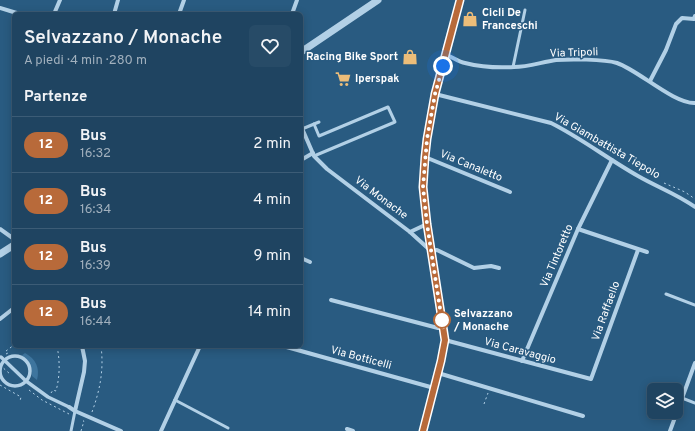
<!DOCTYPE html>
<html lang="it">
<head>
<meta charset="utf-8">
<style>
	:root { --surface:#1f4461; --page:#274b67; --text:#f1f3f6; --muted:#a1b0bd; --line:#3c5c76 }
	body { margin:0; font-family:Overpass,sans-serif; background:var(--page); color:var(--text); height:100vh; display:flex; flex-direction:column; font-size:15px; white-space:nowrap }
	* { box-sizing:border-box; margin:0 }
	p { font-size:13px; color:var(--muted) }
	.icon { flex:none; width:22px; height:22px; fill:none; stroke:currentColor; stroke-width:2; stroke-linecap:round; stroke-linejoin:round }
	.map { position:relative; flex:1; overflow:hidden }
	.details { position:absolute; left:12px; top:12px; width:291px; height:336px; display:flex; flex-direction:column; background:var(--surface); border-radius:6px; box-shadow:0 2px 10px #0003,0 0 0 1px var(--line) }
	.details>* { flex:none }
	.badge { padding:0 8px; border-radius:13px; font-size:14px; line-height:26px }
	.tools { position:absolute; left:647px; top:383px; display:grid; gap:8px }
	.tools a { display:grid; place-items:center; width:36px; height:36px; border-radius:6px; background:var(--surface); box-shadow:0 2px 10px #0003,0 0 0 1px var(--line); font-size:20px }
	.you { position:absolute; width:20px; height:20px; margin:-10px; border:3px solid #fff; border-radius:50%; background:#1a73e8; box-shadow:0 0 0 6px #1a73e833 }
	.map>.badge { position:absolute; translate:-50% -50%; box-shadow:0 0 0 2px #fff }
	h2 { padding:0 12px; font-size:15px; line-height:36px }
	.round { display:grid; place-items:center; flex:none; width:42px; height:42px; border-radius:6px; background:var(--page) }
	.overview { display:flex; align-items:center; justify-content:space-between; height:68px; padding:0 12px }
	h1 { font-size:19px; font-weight:600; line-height:30px }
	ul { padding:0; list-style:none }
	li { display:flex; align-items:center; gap:12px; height:56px; padding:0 12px; border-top:1px solid var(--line) }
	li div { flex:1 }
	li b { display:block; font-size:15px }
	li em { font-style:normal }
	li .badge { min-width:44px; font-weight:700; text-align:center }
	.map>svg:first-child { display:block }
	.green { fill:#3e759e }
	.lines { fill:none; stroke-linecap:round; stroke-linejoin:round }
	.path { stroke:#b2d0e6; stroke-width:1; stroke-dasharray:2 3; stroke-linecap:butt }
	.service { stroke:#b2d0e6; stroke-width:3 }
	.pedestrian { stroke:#b2d0e6; stroke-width:3.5 }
	.minor { stroke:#b2d0e6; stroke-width:4 }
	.tertiary { stroke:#b2d0e6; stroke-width:7 }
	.line-casing { stroke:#fff; stroke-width:9 }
	.line { stroke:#b86a3a; stroke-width:6 }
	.walk { stroke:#fff; stroke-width:4; stroke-dasharray:0 7.2 }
	.stop-dot { fill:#fff; stroke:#b86a3a; stroke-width:2 }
	.labels { text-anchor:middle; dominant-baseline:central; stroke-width:3; stroke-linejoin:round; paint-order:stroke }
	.poi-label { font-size:11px; font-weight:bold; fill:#fff; stroke:#295b81; text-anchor:start }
	.street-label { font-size:11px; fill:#fff; stroke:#295b81 }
	.stop-label { font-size:11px; font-weight:bold; fill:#fff; stroke:#295b81; text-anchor:start }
</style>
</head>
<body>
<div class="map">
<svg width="695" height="431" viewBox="0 0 695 431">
	<rect width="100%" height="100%" fill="#295b81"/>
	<path class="green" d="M25 353C36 359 40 368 37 380L32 376C33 367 29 360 21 356Z"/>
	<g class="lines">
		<g class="path">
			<polyline points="664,183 685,192 695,199"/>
			<polyline points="6,354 8,353 6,351 14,345"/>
			<polyline points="0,365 10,374"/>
			<polyline points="0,385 21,397 20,401"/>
			<polyline points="29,390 42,400 69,414"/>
			<path d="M51 393 53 390 56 391C60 376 60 361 57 346"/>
			<polyline points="484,404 488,393"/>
			<path d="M92 412C100 390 104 370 101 346"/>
			<polyline points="81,431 84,421 83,421"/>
		</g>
		<g class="service">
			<polyline points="513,67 525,10"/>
			<polyline points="314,124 319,136 388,107 395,122 314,156"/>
			<polyline points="302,129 319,122"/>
			<polyline points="666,294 695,305"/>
			<polyline points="682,398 695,403"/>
			<polyline points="175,400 228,428"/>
			<polyline points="71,431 75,411"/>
		</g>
		<g class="pedestrian">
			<circle cx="15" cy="371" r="15"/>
			<polyline points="1,357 26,381 48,397 69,407"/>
		</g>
		<g class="minor">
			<polyline points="0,8 20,14"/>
			<polyline points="54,14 60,0"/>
			<polyline points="114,14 118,0"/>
			<polyline points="179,14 184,0"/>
			<polyline points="292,14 297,0"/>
			<path d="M446 55C453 57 458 62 465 63 481 67 498 68 514 67 528 67 542 62 556 60 569 59 604 59 617 63 638 70 674 104 695 103"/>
			<polyline points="650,81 666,50 676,24 682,18 694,19 695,16"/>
			<path d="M435 94 551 123C581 138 608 159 638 176 657 187 677 194 695 207"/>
			<polyline points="301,126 314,156 327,169 410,232 431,251"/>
			<polyline points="425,157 510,192"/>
			<polyline points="301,160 313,153"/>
			<polyline points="0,229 14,239"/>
			<polyline points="578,229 647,252"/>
			<polyline points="410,232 427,224"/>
			<polyline points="431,251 437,250 474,268 491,266 499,268"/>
			<polyline points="301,258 310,262"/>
			<polyline points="331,300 438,328 443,328"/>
			<polyline points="0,319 14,308"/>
			<polyline points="445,340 591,379 638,250"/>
			<polyline points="82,346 85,361 84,372 75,411 121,431"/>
			<polyline points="283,346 434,388"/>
			<polyline points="522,361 578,229 612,160"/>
			<polyline points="438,373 583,416"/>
			<polyline points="69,407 75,411"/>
			<polyline points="347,429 353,431"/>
			<polyline points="161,431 200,346"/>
			<polyline points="423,431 441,361 445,340 427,224 423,187 425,157 427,139 435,94 460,0"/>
			<polyline points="670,431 695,363"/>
		</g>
		<g class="tertiary">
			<polyline points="301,52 378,0"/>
			<polyline points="0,254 14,245"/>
		</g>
	</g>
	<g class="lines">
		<defs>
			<polyline id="line" points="423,431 441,361 445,340 427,224 423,187 425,157 427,139 435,94 460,0"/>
		</defs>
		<use href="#line" class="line-casing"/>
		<use href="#line" class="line"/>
		<polyline class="walk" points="442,320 443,328 427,224 423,187 427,139 435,94 443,66"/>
	</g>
	<defs>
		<symbol id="shop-bare" viewBox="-9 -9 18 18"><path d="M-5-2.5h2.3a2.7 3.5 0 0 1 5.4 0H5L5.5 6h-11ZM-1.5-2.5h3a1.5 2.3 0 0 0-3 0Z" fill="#ecbd79" stroke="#295b81" stroke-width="2.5" paint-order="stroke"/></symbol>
		<symbol id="supermarket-bare" viewBox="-9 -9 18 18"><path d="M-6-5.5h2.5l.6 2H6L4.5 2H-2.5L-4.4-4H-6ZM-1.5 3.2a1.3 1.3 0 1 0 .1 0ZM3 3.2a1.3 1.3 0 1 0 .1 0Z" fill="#ecbd79" stroke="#295b81" stroke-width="2.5" paint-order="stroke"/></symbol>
	</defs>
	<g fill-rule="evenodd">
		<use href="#shop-bare" x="459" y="8" width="22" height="22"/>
		<use href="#shop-bare" x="399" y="46" width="22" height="22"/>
		<use href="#supermarket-bare" x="332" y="68" width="22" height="22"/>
	</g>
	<circle class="stop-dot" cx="442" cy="320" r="8"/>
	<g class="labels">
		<g class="poi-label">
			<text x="482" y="13">Cicli De<tspan x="482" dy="13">Franceschi</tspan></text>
			<text x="398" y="57" text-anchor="end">Racing Bike Sport</text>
			<text x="355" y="79">Iperspak</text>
		</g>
		<g class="street-label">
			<text transform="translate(574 53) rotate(-2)">Via Tripoli</text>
			<text transform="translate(607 146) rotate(30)">Via Giambattista Tiepolo</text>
			<text transform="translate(471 166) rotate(22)">Via Canaletto</text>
			<text transform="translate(381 198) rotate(37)">Via Monache</text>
			<text transform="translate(557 256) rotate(-67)">Via Tintoretto</text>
			<text transform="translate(606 311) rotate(-70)">Via Raffaello</text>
			<text transform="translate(520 351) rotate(15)">Via Caravaggio</text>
			<text transform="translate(361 358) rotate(15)">Via Botticelli</text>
		</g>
		<g class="stop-label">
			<text x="454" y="314">Selvazzano<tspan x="454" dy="13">/ Monache</tspan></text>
		</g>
	</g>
</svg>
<div class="tools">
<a><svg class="icon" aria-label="layers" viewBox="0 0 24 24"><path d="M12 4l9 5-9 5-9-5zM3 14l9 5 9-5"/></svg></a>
</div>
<div class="you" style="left:443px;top:66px"></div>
<section class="details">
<div class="overview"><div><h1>Selvazzano / Monache</h1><p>A piedi · 4 min · 280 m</p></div><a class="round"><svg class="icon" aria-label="heart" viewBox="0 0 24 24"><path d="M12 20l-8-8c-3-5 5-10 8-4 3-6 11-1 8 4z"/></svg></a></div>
<h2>Partenze</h2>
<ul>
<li><span class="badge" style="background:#b86a3a;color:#fff">12</span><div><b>Bus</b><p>16:32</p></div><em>2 min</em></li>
<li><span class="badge" style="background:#b86a3a;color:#fff">12</span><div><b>Bus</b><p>16:34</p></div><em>4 min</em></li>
<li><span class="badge" style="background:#b86a3a;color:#fff">12</span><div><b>Bus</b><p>16:39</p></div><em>9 min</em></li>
<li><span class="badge" style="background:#b86a3a;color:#fff">12</span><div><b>Bus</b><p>16:44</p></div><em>14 min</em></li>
</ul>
</section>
</div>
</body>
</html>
